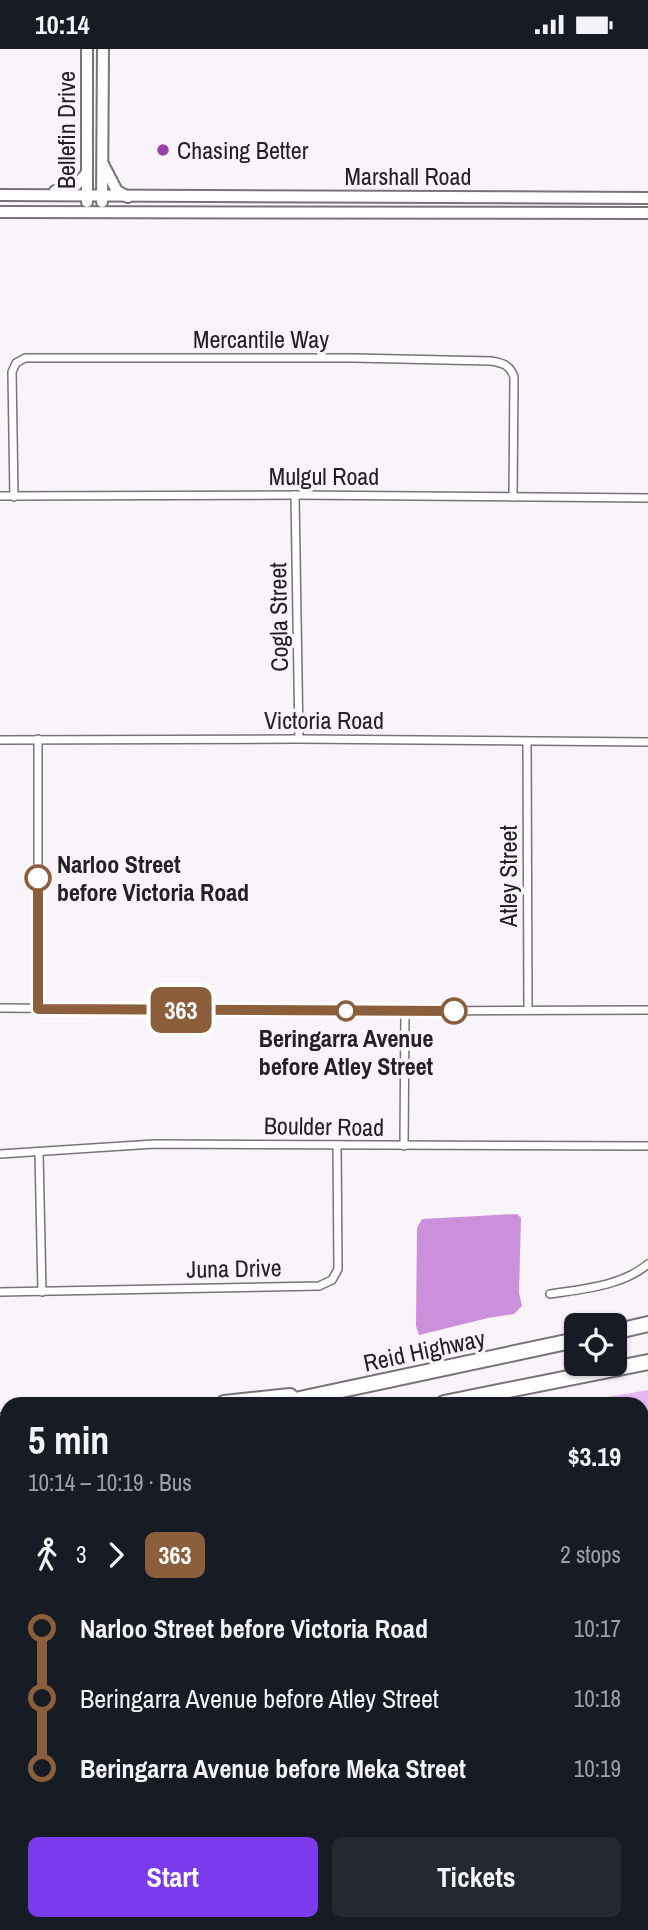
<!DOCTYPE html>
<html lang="en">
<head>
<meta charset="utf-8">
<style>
	:root { --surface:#171b24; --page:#242831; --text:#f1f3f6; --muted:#9ea1a6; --accent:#7c3aed }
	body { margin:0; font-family:"Archivo Narrow",sans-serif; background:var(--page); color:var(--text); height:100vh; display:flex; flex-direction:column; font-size:26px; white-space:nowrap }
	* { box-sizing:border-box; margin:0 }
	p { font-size:23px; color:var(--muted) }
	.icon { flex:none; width:38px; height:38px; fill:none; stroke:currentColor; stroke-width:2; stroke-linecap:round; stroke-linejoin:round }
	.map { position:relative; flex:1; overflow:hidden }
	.details { position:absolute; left:0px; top:1348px; width:649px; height:534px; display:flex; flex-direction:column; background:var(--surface); border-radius:21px 21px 0 0; box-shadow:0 2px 5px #0004 }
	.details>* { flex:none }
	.badge { padding:0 14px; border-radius:10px; font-size:24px; line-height:46px }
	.controls { position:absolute; left:564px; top:1264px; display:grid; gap:14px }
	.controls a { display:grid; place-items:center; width:63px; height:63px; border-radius:10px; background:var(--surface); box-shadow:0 2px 5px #0004; font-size:35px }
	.map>.badge { position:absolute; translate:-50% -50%; box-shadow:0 0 0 4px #fff }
	.legs { display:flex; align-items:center; gap:10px; height:77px; padding:0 28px; font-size:23px }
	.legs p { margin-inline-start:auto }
	.summary { display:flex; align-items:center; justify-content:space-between; height:119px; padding:0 28px }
	h1 { font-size:38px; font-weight:700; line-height:52px }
	.action { display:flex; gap:14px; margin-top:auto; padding:14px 28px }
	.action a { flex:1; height:80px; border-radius:10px; background:var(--accent); color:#fff; font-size:28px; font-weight:700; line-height:80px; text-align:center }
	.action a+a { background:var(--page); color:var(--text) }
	ul { padding:0 28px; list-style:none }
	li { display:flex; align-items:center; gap:24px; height:70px; font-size:26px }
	li i { display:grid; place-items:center; width:10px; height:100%; margin:0 9px; background:currentColor }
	li i::after { content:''; width:18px; height:18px; margin:-9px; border:5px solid; border-radius:50%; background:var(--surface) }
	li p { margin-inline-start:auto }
	li:first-child i { background:linear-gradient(#0000 50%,currentColor 0) }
	li:last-child i { background:linear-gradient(currentColor 50%,#0000 0) }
	.status { display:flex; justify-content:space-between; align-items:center; height:49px; padding:0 35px; background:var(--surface); direction:ltr }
	.status svg { height:19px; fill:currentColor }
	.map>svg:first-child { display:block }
	.green { fill:#e6b8f1 }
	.water { fill:#cc8fdb }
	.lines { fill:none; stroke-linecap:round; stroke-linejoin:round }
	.stream { stroke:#cc8fdb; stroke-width:2.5 }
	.street-casing { stroke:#78737a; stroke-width:10 }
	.secondary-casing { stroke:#78737a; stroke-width:14 }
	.highway-casing { stroke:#78737a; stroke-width:18 }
	.street { stroke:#fff; stroke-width:7 }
	.secondary { stroke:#fff; stroke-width:10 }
	.highway { stroke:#fff; stroke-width:14 }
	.line-1-casing { stroke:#fff; stroke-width:16 }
	.line-1 { stroke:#8b5e3c; stroke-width:10 }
	.poi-dot { fill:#9941ad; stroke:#f9f3fa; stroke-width:2.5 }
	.stop-1-dot { fill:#fff; stroke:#8b5e3c; stroke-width:3.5 }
	.labels { text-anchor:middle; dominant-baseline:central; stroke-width:7; stroke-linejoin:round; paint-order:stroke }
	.street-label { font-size:24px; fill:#232123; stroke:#f9f3fa }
	.poi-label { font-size:24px; fill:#232123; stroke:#f9f3fa; text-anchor:start }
	.stop-label { font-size:24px; font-weight:bold; fill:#232123; stroke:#f9f3fa; text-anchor:start }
</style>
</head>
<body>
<div class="status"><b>10:14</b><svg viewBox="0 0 49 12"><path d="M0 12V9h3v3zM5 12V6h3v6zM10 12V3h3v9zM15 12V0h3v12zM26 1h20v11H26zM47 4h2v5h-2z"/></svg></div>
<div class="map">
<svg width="648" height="1881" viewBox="0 0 648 1881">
	<rect width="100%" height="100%" fill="#f9f3fa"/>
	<polygon class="green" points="648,1341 648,1881 508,1881 507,1878 416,1881 0,1881 0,1472 7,1471 7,1874 642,1874 642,1354 572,1354"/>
	<polygon class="water" points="517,1165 521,1169 519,1244 522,1257 514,1265 488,1269 419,1286 416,1277 417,1179 422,1170"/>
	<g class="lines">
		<g class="stream">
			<polyline points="0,1556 7,1549"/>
			<polyline points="642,1599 648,1600"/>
		</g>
		<defs>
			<g id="street">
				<polyline points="295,446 299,690"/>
				<polyline points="0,447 295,446 648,449"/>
				<path d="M14 448 12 323 16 314 25 309H354L491 312C503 314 510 316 514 328L513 448"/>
				<polyline points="38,690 38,959"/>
				<polyline points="0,691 299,690 648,693"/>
				<polyline points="527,693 528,961"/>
				<polyline points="0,959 405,962 648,961"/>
				<polyline points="404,1097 405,962"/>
				<polyline points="39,1103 42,1243"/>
				<polyline points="0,1105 154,1095 648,1097"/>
				<polyline points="0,1243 319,1237 332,1231 338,1220 337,1096"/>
				<path d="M550 1245C583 1240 622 1237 648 1215"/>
			</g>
			<g id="secondary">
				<polyline points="87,0 87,153"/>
				<polyline points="103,115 117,142 128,148"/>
				<polyline points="55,142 76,136 87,124"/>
				<polyline points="0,146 648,149"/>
				<polyline points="102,153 103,0"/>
				<polyline points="0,163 648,164"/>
			</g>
			<g id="highway">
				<polyline points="614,1283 648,1275"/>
				<polyline points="224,1354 290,1347"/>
				<polyline points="281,1354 576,1291"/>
				<polyline points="444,1354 648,1313"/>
				<polyline points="0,1372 7,1372"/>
				<polyline points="0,1394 7,1393"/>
				<polyline points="0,1419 7,1419"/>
				<polyline points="0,1444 7,1443"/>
			</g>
		</defs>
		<use href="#street" class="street-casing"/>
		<use href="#secondary" class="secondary-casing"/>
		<use href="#highway" class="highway-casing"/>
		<use href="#street" class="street"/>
		<use href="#secondary" class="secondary"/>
		<use href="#highway" class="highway"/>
	</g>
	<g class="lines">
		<defs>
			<polyline id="line-1" points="38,829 38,960 454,962"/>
		</defs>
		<use href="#line-1" class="line-1-casing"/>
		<use href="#line-1" class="line-1"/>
	</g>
	<circle class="poi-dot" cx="163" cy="101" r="7"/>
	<g class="stop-1-dot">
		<circle cx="38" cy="829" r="12"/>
		<circle cx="346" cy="962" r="9"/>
		<circle cx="454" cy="962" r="12"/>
	</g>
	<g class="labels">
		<g class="street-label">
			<text transform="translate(66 81) rotate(-90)">Bellefin Drive</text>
			<text x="408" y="127">Marshall Road</text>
			<text x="261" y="290">Mercantile Way</text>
			<text x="324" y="427">Mulgul Road</text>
			<text transform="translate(278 568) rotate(-91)">Cogla Street</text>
			<text x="324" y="671">Victoria Road</text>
			<text transform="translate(508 827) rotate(-90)">Atley Street</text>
			<text transform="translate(324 1077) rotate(1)">Boulder Road</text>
			<text transform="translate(234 1219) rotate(-1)">Juna Drive</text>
			<text transform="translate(424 1301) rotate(-12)">Reid Highway</text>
		</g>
		<g class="poi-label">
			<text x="177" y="101">Chasing Better</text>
		</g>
		<g class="stop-label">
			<text x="57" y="815">Narloo Street<tspan x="57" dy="28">before Victoria Road</tspan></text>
			<text x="346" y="989" text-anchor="middle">Beringarra Avenue<tspan x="346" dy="28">before Atley Street</tspan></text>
		</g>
	</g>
</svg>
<div class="controls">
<a><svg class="icon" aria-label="locate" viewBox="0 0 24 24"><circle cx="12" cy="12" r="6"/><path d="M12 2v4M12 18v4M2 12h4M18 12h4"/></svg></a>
</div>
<b class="badge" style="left:181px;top:961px;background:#8b5e3c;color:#fff">363</b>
<section class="details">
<div class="summary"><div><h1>5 min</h1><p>10:14 – 10:19 · Bus</p></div><b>$3.19</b></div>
<div class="legs"><svg class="icon" aria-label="walk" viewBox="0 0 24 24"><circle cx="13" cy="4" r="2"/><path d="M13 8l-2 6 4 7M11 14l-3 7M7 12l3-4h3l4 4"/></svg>3<svg class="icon" aria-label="forward" viewBox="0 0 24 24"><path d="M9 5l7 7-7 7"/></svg><b class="badge" style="background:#8b5e3c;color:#fff">363</b><p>2 stops</p></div>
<ul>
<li><i style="color:#8b5e3c"></i><b>Narloo Street before Victoria Road</b><p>10:17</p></li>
<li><i style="color:#8b5e3c"></i><span>Beringarra Avenue before Atley Street</span><p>10:18</p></li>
<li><i style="color:#8b5e3c"></i><b>Beringarra Avenue before Meka Street</b><p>10:19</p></li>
</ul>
<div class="action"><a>Start</a><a>Tickets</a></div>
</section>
</div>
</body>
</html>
